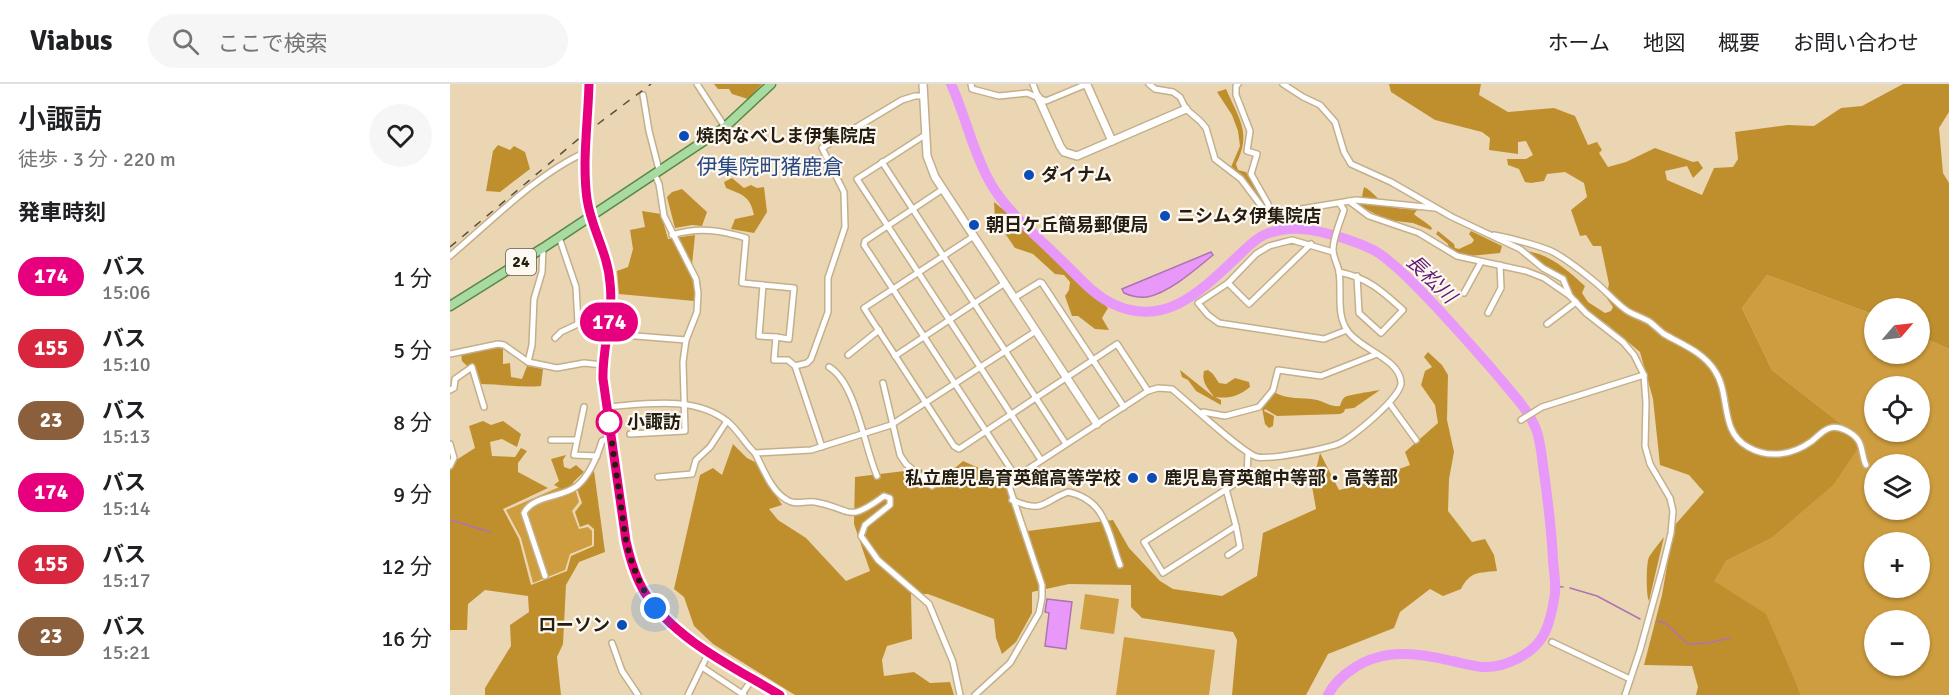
<!DOCTYPE html>
<html lang="ja">
<head>
<meta charset="utf-8">
<style>
	:root { --surface:#fff; --page:#f6f6f6; --text:#202124; --muted:#757577; --line:#e0e0e0 }
	body { margin:0; font-family:Signika,"Noto Sans JP",sans-serif; background:var(--page); color:var(--text); height:100vh; display:flex; flex-direction:column; font-size:22px; white-space:nowrap }
	* { box-sizing:border-box; margin:0 }
	p { font-size:20px; color:var(--muted) }
	.icon { flex:none; width:33px; height:33px; fill:none; stroke:currentColor; stroke-width:2; stroke-linecap:round; stroke-linejoin:round }
	.map { position:relative; flex:1; overflow:hidden }
	.panel { display:flex; flex-direction:column; background:var(--surface); width:450px }
	.panel>* { flex:none }
	.badge { padding:0 12px; border-radius:20px; font-size:21px; line-height:39px }
	.needle { width:39px; rotate:62deg }
	.controls { position:absolute; left:1414px; top:214px; display:grid; gap:12px }
	.controls a { display:grid; place-items:center; width:66px; height:66px; border-radius:50%; background:var(--surface); box-shadow:0 2px 4px #0004; font-size:30px }
	.you { position:absolute; width:30px; height:30px; margin:-15px; border:4px solid #fff; border-radius:50%; background:#1a73e8; box-shadow:0 0 0 9px #1a73e833 }
	.map>.badge { position:absolute; translate:-50% -50%; box-shadow:0 0 0 3px #fff }
	h2 { padding:0 18px; font-size:22px; line-height:54px }
	.round { display:grid; place-items:center; flex:none; width:63px; height:63px; border-radius:32px; background:var(--page) }
	.head { display:flex; align-items:center; justify-content:space-between; height:102px; padding:0 18px }
	h1 { font-size:28px; font-weight:600; line-height:45px }
	ul { padding:0; list-style:none }
	li { display:flex; align-items:center; gap:18px; height:72px; padding:0 18px }
	li div { flex:1 }
	li b { display:block; font-size:22px }
	li em { font-style:normal }
	li .badge { min-width:66px; font-weight:700; text-align:center }
	header { display:flex; align-items:center; gap:36px; box-sizing:border-box; height:84px; padding:0 30px; background:var(--surface); border-bottom:2px solid var(--line) }
	header strong { font-size:28px }
	nav { display:flex; gap:33px; margin-inline-start:auto; font-size:21px }
	.search { width:420px; height:54px; background:var(--page); display:flex; align-items:center; gap:15px; box-sizing:border-box; padding:0 21px; border-radius:33px; color:var(--muted); font-size:22px }
	main { display:flex; flex:1; min-height:0 }
	.map>svg:first-child { display:block }
	.green { fill:#ce9d3f; fill-rule:evenodd }
	.forest { fill:#bf8f2d }
	.water { fill:#e898f8; stroke:#ad73b2; stroke-width:1.5 }
	.lines { fill:none; stroke-linecap:round; stroke-linejoin:round }
	.stream { stroke:#ad73b2; stroke-width:1.5 }
	.river { stroke:#e898f8; stroke-width:10 }
	.minor-casing { stroke:#c4af8d; stroke-width:8 }
	.tertiary-casing { stroke:#c4af8d; stroke-width:10 }
	.secondary-casing { stroke:#c4af8d; stroke-width:10 }
	.primary-casing { stroke:#558845; stroke-width:11 }
	.minor { stroke:#fff; stroke-width:5 }
	.tertiary { stroke:#fff; stroke-width:7 }
	.secondary { stroke:#fff; stroke-width:8 }
	.primary { stroke:#a9daa1; stroke-width:8 }
	.rail { stroke:#5a4f3c; stroke-width:1.5; stroke-dasharray:8 8; stroke-linecap:butt }
	.line-casing { stroke:#fff; stroke-width:14 }
	.line { stroke:#e6007e; stroke-width:9 }
	.walk { stroke:#241d10; stroke-width:6; stroke-dasharray:0 10.8 }
	.poi-dot { fill:#0c4cb7; stroke:#fdf9f2; stroke-width:2 }
	.stop-dot { fill:#fff; stroke:#e6007e; stroke-width:3 }
	.labels { text-anchor:middle; dominant-baseline:central; stroke-width:4.5; stroke-linejoin:round; paint-order:stroke }
	.shield { fill:#fdf9f2; stroke:#655f54; stroke-width:1.5 }
	.shield-label { font-size:16px; font-weight:bold; fill:#241d10 }
	.poi-label { font-size:18px; font-weight:bold; fill:#241d10; stroke:#fdf9f2; text-anchor:start }
	.stop-label { font-size:18px; font-weight:bold; fill:#241d10; stroke:#fdf9f2; text-anchor:start }
	.water-label { font-size:20px; font-style:italic; fill:#641c71; stroke:#fdf9f2 }
	.quarter-label { font-size:21px; fill:#29487f; stroke:#fdf9f2 }
</style>
</head>
<body>
<header>
<strong>Viabus</strong>
<div class="search"><svg class="icon" aria-label="search" viewBox="0 0 24 24"><circle cx="10" cy="10" r="6"/><path d="M15 15l6 6"/></svg>ここで検索</div>
<nav><a>ホーム</a><a>地図</a><a>概要</a><a>お問い合わせ</a></nav>
</header>
<main>
<section class="panel">
<div class="head"><div><h1>小諏訪</h1><p>徒歩 · 3 分 · 220 m</p></div><a class="round"><svg class="icon" aria-label="heart" viewBox="0 0 24 24"><path d="M12 20l-8-8c-3-5 5-10 8-4 3-6 11-1 8 4z"/></svg></a></div>
<h2>発車時刻</h2>
<ul>
<li><span class="badge" style="background:#e6007e;color:#fff">174</span><div><b>バス</b><p>15:06</p></div><em>1 分</em></li>
<li><span class="badge" style="background:#d7263d;color:#fff">155</span><div><b>バス</b><p>15:10</p></div><em>5 分</em></li>
<li><span class="badge" style="background:#8b5e3c;color:#fff">23</span><div><b>バス</b><p>15:13</p></div><em>8 分</em></li>
<li><span class="badge" style="background:#e6007e;color:#fff">174</span><div><b>バス</b><p>15:14</p></div><em>9 分</em></li>
<li><span class="badge" style="background:#d7263d;color:#fff">155</span><div><b>バス</b><p>15:17</p></div><em>12 分</em></li>
<li><span class="badge" style="background:#8b5e3c;color:#fff">23</span><div><b>バス</b><p>15:21</p></div><em>16 分</em></li>
</ul>
</section>
<div class="map">
<svg width="1499" height="611" viewBox="0 0 1499 611">
	<rect width="100%" height="100%" fill="#ebd6b3"/>
	<g class="green">
		<path d="M1317 191 1425 231V270H1470V252L1499 265V611H1351L1338 584 1263 497 1276 477 1320 455 1413 357 1322 286 1292 224ZM1425 303H1470V348H1425ZM1425 381H1470V426H1425ZM1425 459H1470V504H1425ZM1425 537H1470V582H1425Z"/>
		<polygon points="123,397 129,418 122,427 129,445 138,443 142,447 142,461 120,470 115,486 83,499 71,454 56,426"/>
		<polygon points="635,510 669,515 664,550 630,545"/>
		<polygon points="674,553 765,566 759,611 666,611"/>
	</g>
	<g class="forest">
		<polygon points="264,0 312,0 298,15 282,10 279,5 268,5"/>
		<path d="M939 0H1031L1029 11 1058 28 1104 24 1125 32 1138 61 1147 58 1152 66 1149 69 1158 83 1176 78 1205 64 1243 78 1248 77 1253 84 1243 94 1237 82 1215 87 1217 96 1252 111 1264 84 1283 83 1288 75 1285 48 1338 41 1364 42 1391 24 1412 22 1453 0H1499V28L1489 44 1493 89 1499 99V265L1470 252V225H1425V231L1317 191 1292 224 1322 286 1413 357 1383 401 1320 455 1276 477 1264 497 1316 530 1351 611H1246L1248 603 1242 582 1194 581 1212 511 1224 442 1254 408 1239 391 1210 381 1203 315 1190 268 1158 241 1134 225 1122 210 1116 192 1092 181 1076 167C1100 170 1117 186 1135 202L1132 209 1138 218 1155 229 1161 227 1163 223 1156 213 1159 200 1151 162H1143L1136 151 1130 152 1121 126 1137 113 1134 99 1115 88 1097 90 1094 97 1081 99 1075 98 1069 85 1058 81 1057 75H1076L1083 71 1076 57 1068 58V70L1039 66 1040 54 1032 48 985 36 941 8Z"/>
		<path d="M776 5C789 35 802 49 786 80L788 86 796 88 813 116 810 117 792 91 781 83 790 62 788 47 782 31 767 8Z"/>
		<polygon points="48,61 60,66 64,62 75,68 80,85 50,108 36,107 43,67"/>
		<path d="M282 94 294 104 301 101 307 104 314 103 317 128 304 149 281 145 285 135 304 131C300 112 293 111 276 104L274 98Z"/>
		<path d="M914 103C923 107 928 117 937 121 945 125 958 125 967 126L964 130C969 135 975 137 982 144L981 146 963 139 937 136 910 122Z"/>
		<polygon points="232,105 257,128 252,142 242,141 225,144 217,113 222,108"/>
		<polygon points="544,118 565,135 658,224 652,234 659,246 645,245 628,232 622,232 615,212 619,206 620,198 614,191 605,190 583,170 565,164 545,135"/>
		<polygon points="192,127 211,130 218,155 245,151 242,181 246,208 244,217 169,210 167,187 178,183 183,165 180,146 195,143"/>
		<polygon points="988,147 1004,160 1005,164 1009,165 1022,159 1024,156 1019,150 1021,147 1052,162 1050,169 1020,172 1012,172 999,165 998,160 986,150"/>
		<path d="M47 263 53 265V280L60 279 61 293 72 295 77 282 93 285 91 302C70 304 50 300 30 300L23 280 18 283 12 277 11 270Z"/>
		<path d="M978 268 992 281 998 291 997 336 1004 368 999 395 998 427 1022 458 1035 455 1044 471 1047 487C1029 489 1020 487 1011 505L993 512 980 505 950 528 944 544 878 570 856 611H782L787 556 783 548 692 534 681 523V501L619 500 582 508V529L566 558 552 570 546 554 544 535 478 510H461L462 555 437 562 432 576 434 592 464 588 480 599 500 598 504 611H345L263 560 244 542 234 513 224 505 250 391 263 384 272 391 283 360 297 374 305 378 332 421 319 425 328 436 356 454 396 497 420 487 404 440 405 393 471 385 489 398 513 377 554 395 570 448 663 436 679 464 710 497 723 505 772 512 807 492 813 449 866 425 862 402 870 369 889 406 906 402 911 399 960 381 955 368 988 339 985 321 971 301 975 287 982 283 974 273Z"/>
		<path d="M730 286 764 313C759 305 751 299 754 287L758 286 763 290 769 299 776 300 785 294 799 298 800 303C789 312 779 315 765 313L771 316V321L746 307 738 296 732 293Z"/>
		<path d="M930 306 904 324 895 325 894 328 890 330 827 332 815 325 814 327 824 332 823 342 819 344 815 340 812 324 824 308C837 316 852 313 867 316 875 318 881 323 890 322 891 319 892 315 895 313 897 311 924 307 930 306Z"/>
		<polygon points="33,337 41,341 53,337 71,350 67,363 52,355 40,358 42,372 65,373 71,364 77,367 68,379 68,388 98,404 53,425 69,455 81,501 117,487 121,472 144,462 144,445 138,440 130,443 125,428 132,419 127,405 144,387 155,468 129,478 116,501 113,560 107,573 111,611 35,611 35,604 61,562 60,541 79,528 78,512 35,506 18,520 17,546 0,546 0,380 25,364 19,342"/>
		<polygon points="116,371 113,376 114,383 120,385 126,381 134,388 118,403 112,405 104,401 109,397 101,375"/>
		<path d="M1214 453 1199 517C1196 512 1196 479 1199 473 1203 466 1209 460 1214 453Z"/>
	</g>
	<g class="water">
		<path d="M761 168 763 171C746 185 719 209 697 213 689 214 681 212 674 209L672 205Z"/>
		<polygon points="597,515 622,518 616,565 595,562 599,529 595,528"/>
	</g>
	<g class="lines">
		<g class="stream">
			<polyline points="0,436 40,448"/>
			<polyline points="1105,502 1113,503"/>
			<polyline points="1120,504 1147,512 1190,535"/>
			<polyline points="1207,537 1215,539 1238,560 1258,559 1280,554"/>
		</g>
		<path class="river" d="M501 0C516 33 523 69 541 100 558 129 587 152 610 175 627 191 642 210 663 220 714 244 750 208 785 175 794 167 803 156 814 151 825 146 840 144 851 145 871 146 914 159 930 170 952 186 971 207 990 227 1011 250 1033 274 1053 298 1065 313 1079 327 1086 345 1091 358 1092 375 1094 389 1098 418 1102 447 1103 477 1104 488 1106 499 1105 509 1103 523 1100 540 1093 552 1082 571 1054 584 1033 583 1023 582 1012 579 1002 577 969 569 934 564 904 584 893 591 884 599 878 611"/>
		<defs>
			<g id="minor">
				<polyline points="247,0 275,43"/>
				<polyline points="521,0 522,5 549,12 577,9 596,17 637,0"/>
				<polyline points="583,0 588,13"/>
				<polyline points="699,0 705,5 723,8 730,13 736,25 750,37 756,44 765,75 791,95 815,127 822,133"/>
				<polyline points="788,0 786,2 786,11 800,47 797,67 807,70 801,90 818,120 821,131"/>
				<polyline points="833,0 853,13 870,21 885,38 894,68 901,80 941,98 1002,133 1070,165 1093,184 1113,195 1120,212"/>
				<polyline points="193,11 199,47 209,86"/>
				<polyline points="475,51 407,95 591,376"/>
				<polyline points="432,78 616,360"/>
				<path d="M493 105 415 157 414 161 566 393 698 307 708 304 722 305C738 318 792 369 807 373 820 376 874 365 888 360 901 355 953 312 951 298 949 274 909 265 897 246 886 230 892 206 889 188 888 181 883 173 883 166 883 154 890 138 894 126L890 120"/>
				<polyline points="899,117 919,132 969,149 1007,172 1076,187 1094,194 1120,212 1136,229 1173,258 1184,271 1194,291 1196,319 1195,362 1200,380 1220,414 1223,427 1221,449 1212,486 1190,566 1175,611"/>
				<polyline points="822,133 833,128 906,116 985,124"/>
				<path d="M222 151C248 143 270 146 296 154L292 199 344 204 339 255 326 253"/>
				<path d="M1044 151C1056 153 1095 163 1105 169 1119 177 1133 188 1145 198 1156 207 1165 218 1176 226 1183 231 1192 233 1200 238 1205 242 1209 246 1214 250 1233 261 1253 268 1265 287 1281 311 1269 347 1298 363 1319 375 1343 371 1362 357 1367 353 1373 346 1380 344 1389 341 1403 349 1408 356 1413 363 1412 373 1416 381"/>
				<polyline points="524,152 414,224 504,362 509,365 667,260 698,307"/>
				<polyline points="109,153 126,203 128,240 137,241 159,240"/>
				<polyline points="883,168 842,156 819,162 806,170 778,199 748,219 758,231 769,239 874,255 897,246"/>
				<path d="M0 172C40 138 88 89 136 68"/>
				<path d="M889 188C918 194 931 206 953 226L931 249 909 229 907 192"/>
				<polyline points="778,199 799,220 861,160"/>
				<polyline points="313,201 309,252 326,253 324,276 338,276 345,282 372,363"/>
				<polyline points="1014,209 1031,178"/>
				<polyline points="564,214 590,198 592,199 674,323"/>
				<polyline points="1038,229 1051,204 1050,181"/>
				<polyline points="1097,240 1126,218"/>
				<polyline points="173,251 236,256"/>
				<polyline points="105,254 111,248 128,240"/>
				<polyline points="0,270 48,260 54,261 78,278 107,284 134,279 153,281"/>
				<polyline points="398,271 429,246"/>
				<polyline points="445,272 555,199"/>
				<polyline points="78,278 82,261 84,215 92,188 93,164"/>
				<polyline points="345,282 357,279 361,275 378,228 378,194 395,143 394,108 372,64 452,16 465,12 472,12"/>
				<path d="M379 283C406 299 414 362 427 392"/>
				<polyline points="433,299 450,371 456,380 482,402"/>
				<polyline points="0,306 4,304 5,295 22,283 34,323"/>
				<polyline points="940,320 966,356"/>
				<polyline points="134,323 124,371 147,372"/>
				<path d="M156 323C196 320 245 311 278 338 289 347 295 360 305 369L361 366 441 341 586 247"/>
				<polyline points="753,328 775,332 809,323 823,306 828,286 871,292 927,270"/>
				<polyline points="1071,336 1092,323 1194,291"/>
				<polyline points="180,350 235,347 233,278 236,256 247,228 248,209 246,195 214,132 209,100 204,89"/>
				<polyline points="101,356 126,356"/>
				<polyline points="0,360 4,374 0,382"/>
				<path d="M305 369C313 384 321 407 337 416 346 422 355 416 365 418 403 425 396 440 434 412L440 414V421L415 441 411 452 428 476 479 520 503 578 510 611"/>
				<polyline points="208,393 242,390 246,376 260,363 277,337"/>
				<polyline points="776,405 786,442 713,489 694,458 797,392 798,369"/>
				<path d="M562 416C595 430 591 418 618 408 657 416 658 450 670 481"/>
				<polyline points="778,471 790,463 786,442"/>
				<path d="M95 492 74 429C83 411 112 414 127 402 140 391 147 373 152 357L161 353"/>
				<polyline points="1102,558 1180,595"/>
				<polyline points="162,559 172,587 188,611"/>
				<polyline points="252,583 294,611"/>
				<polyline points="292,610 303,594"/>
				<polyline points="238,611 259,568"/>
				<polyline points="525,611 560,579 589,529 592,514 592,501 560,405 560,397 566,393"/>
			</g>
			<g id="tertiary">
				<polyline points="473,0 477,72 485,93 647,340"/>
				<polyline points="637,1 662,57"/>
				<polyline points="588,13 610,62 614,68 627,72 736,25"/>
			</g>
			<path id="secondary" d="M139 0C137 37 132 78 137 115 142 144 158 169 160 199 163 231 153 263 153 295L176 457C180 475 185 493 195 509 225 557 284 583 330 611"/>
			<polyline id="primary" points="0,222 93,164 275,43 321,0"/>
		</defs>
		<use href="#minor" class="minor-casing"/>
		<use href="#tertiary" class="tertiary-casing"/>
		<use href="#secondary" class="secondary-casing"/>
		<use href="#primary" class="primary-casing"/>
		<use href="#minor" class="minor"/>
		<use href="#tertiary" class="tertiary"/>
		<use href="#secondary" class="secondary"/>
		<use href="#primary" class="primary"/>
		<polyline class="rail" points="0,163 132,52 201,0"/>
	</g>
	<g class="lines">
		<defs>
			<path id="line" d="M139 0C138 38 132 78 137 115 141 144 158 169 160 199 164 231 152 263 153 295L176 457C180 475 185 493 195 509 225 556 284 583 330 611"/>
		</defs>
		<use href="#line" class="line-casing"/>
		<use href="#line" class="line"/>
		<path class="walk" d="M159 338 176 457C182 482 190 503 205 524"/>
	</g>
	<g class="poi-dot">
		<circle cx="234" cy="52" r="6"/>
		<circle cx="579" cy="91" r="6"/>
		<circle cx="715" cy="132" r="6"/>
		<circle cx="524" cy="141" r="6"/>
		<circle cx="683" cy="394" r="6"/>
		<circle cx="702" cy="394" r="6"/>
		<circle cx="172" cy="541" r="6"/>
	</g>
	<circle class="stop-dot" cx="159" cy="338" r="12"/>
	<g class="labels">
		<rect class="shield" x="56" y="165" width="30" height="26" rx="4.5"/>
		<g class="shield-label">
			<text x="71" y="178">24</text>
		</g>
		<g class="poi-label">
			<text x="246" y="52">焼肉なべしま伊集院店</text>
			<text x="591" y="91">ダイナム</text>
			<text x="727" y="132">ニシムタ伊集院店</text>
			<text x="536" y="141">朝日ケ丘簡易郵便局</text>
			<text x="671" y="394" text-anchor="end">私立鹿児島育英館高等学校</text>
			<text x="714" y="394">鹿児島育英館中等部・高等部</text>
			<text x="160" y="541" text-anchor="end">ローソン</text>
		</g>
		<g class="stop-label">
			<text x="177" y="338">小諏訪</text>
		</g>
		<g class="water-label">
			<text transform="translate(981 195) rotate(44)">長松川</text>
		</g>
		<g class="quarter-label">
			<text x="320" y="83">伊集院町猪鹿倉</text>
		</g>
	</g>
</svg>
<div class="controls">
<a><svg class="needle" viewBox="-14 -14 28 28"><path d="M0-13l5 13h-10z" fill="#e53935"/><path d="M0 13l5-13h-10z" fill="#757577"/></svg></a>
<a><svg class="icon" aria-label="locate" viewBox="0 0 24 24"><circle cx="12" cy="12" r="6"/><path d="M12 2v4M12 18v4M2 12h4M18 12h4"/></svg></a>
<a><svg class="icon" aria-label="layers" viewBox="0 0 24 24"><path d="M12 4l9 5-9 5-9-5zM3 14l9 5 9-5"/></svg></a>
<a>+</a>
<a>−</a>
</div>
<div class="you" style="left:205px;top:524px"></div>
<b class="badge" style="left:159px;top:238px;background:#e6007e;color:#fff">174</b>
</div>
</main>
</body>
</html>
